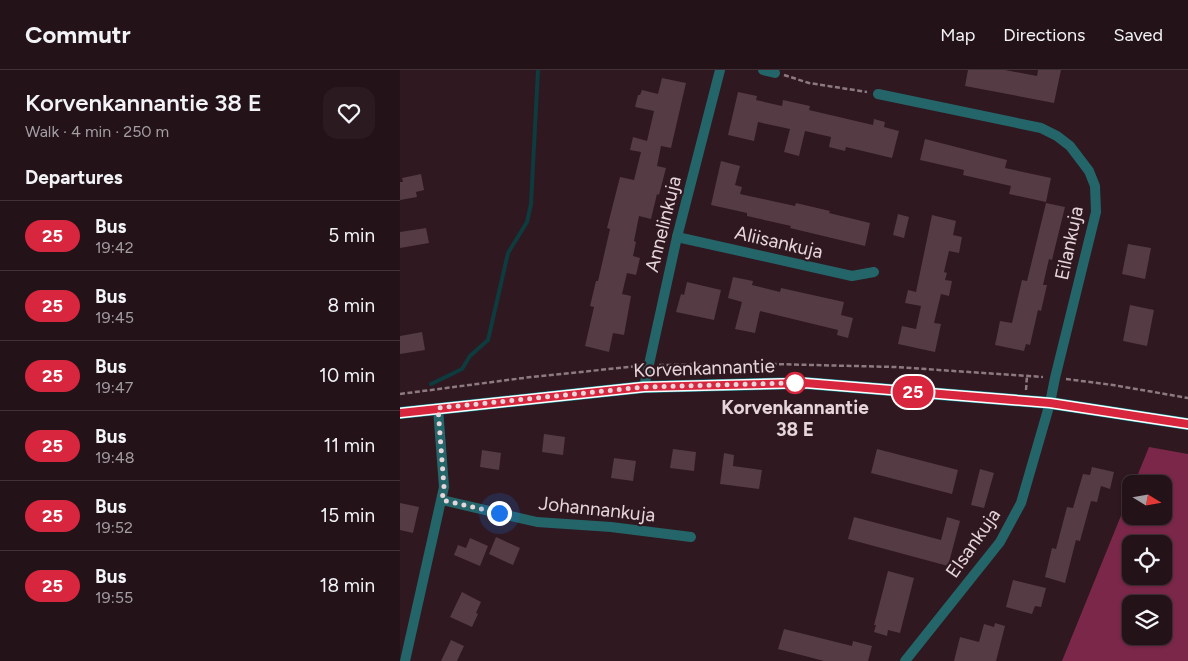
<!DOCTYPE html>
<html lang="en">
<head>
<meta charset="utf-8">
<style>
	:root { --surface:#231218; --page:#2b1b21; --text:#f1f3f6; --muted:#a39ea2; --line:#403237 }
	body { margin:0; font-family:Figtree,sans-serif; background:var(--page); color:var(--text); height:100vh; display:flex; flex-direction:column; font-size:19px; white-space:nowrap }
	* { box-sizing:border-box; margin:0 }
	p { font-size:16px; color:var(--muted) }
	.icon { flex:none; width:28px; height:28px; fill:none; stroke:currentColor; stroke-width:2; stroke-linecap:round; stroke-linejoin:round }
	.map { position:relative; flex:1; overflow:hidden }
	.side { display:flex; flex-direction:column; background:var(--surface); width:400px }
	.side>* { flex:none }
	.badge { padding:0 10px; border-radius:16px; font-size:18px; line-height:32px }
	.needle { width:32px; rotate:101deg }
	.controls { position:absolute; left:722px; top:405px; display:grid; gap:10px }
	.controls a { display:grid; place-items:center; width:50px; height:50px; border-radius:10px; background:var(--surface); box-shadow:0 1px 4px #0004,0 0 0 1px var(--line); font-size:25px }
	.you { position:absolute; width:25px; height:25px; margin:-12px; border:4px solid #fff; border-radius:50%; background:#1a73e8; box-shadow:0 0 0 8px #1a73e833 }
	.map>.badge { position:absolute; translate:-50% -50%; box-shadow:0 0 0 2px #fff }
	h2 { padding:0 25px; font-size:19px; line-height:45px }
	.round { display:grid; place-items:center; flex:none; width:52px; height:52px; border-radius:15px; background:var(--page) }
	.headline { display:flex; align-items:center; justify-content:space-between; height:85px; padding:0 25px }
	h1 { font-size:24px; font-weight:600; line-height:38px }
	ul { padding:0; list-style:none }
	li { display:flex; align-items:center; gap:15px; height:70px; padding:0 25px; border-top:1px solid var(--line) }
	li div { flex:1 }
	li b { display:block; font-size:19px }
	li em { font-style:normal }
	li .badge { min-width:55px; font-weight:700; text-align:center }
	header { display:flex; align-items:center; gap:30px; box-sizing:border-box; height:70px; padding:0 25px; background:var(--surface); border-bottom:1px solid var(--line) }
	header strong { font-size:24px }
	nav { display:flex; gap:28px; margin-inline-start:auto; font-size:18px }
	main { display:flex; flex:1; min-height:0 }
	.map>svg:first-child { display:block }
	.forest { fill:#7b274a; fill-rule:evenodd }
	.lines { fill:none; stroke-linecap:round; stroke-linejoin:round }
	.stream { stroke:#0d3b3e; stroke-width:4 }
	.building { fill:#553b43 }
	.path { stroke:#8d7a80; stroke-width:2.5; stroke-dasharray:5 2.5; stroke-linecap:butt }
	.minor { stroke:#246569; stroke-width:10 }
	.secondary { stroke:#038b93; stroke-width:12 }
	.line-casing { stroke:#fff; stroke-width:11 }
	.line { stroke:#d7263d; stroke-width:8 }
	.walk { stroke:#e6d6db; stroke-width:5; stroke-dasharray:0 9 }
	.stop-dot { fill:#fff; stroke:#d7263d; stroke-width:2.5 }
	.labels { text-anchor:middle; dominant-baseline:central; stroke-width:4.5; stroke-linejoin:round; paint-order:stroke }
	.street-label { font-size:19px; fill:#e6d6db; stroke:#2f1820 }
	.stop-label { font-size:19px; font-weight:bold; fill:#e6d6db; stroke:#2f1820 }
</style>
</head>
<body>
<header>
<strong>Commutr</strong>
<nav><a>Map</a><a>Directions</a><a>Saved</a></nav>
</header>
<main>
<section class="side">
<div class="headline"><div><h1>Korvenkannantie 38 E</h1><p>Walk · 4 min · 250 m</p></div><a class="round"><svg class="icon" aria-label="heart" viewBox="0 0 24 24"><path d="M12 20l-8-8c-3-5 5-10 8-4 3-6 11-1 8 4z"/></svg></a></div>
<h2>Departures</h2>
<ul>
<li><span class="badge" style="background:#d7263d;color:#fff">25</span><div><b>Bus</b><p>19:42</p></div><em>5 min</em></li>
<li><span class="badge" style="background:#d7263d;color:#fff">25</span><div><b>Bus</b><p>19:45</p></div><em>8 min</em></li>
<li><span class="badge" style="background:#d7263d;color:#fff">25</span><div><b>Bus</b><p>19:47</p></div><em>10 min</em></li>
<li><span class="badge" style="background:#d7263d;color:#fff">25</span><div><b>Bus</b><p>19:48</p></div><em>11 min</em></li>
<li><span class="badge" style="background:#d7263d;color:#fff">25</span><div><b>Bus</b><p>19:52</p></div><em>15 min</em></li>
<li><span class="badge" style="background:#d7263d;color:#fff">25</span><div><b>Bus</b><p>19:55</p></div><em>18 min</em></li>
</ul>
</section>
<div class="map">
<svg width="788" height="591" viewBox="0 0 788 591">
	<rect width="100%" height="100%" fill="#2f1820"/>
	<path class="forest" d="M749 377 788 384V591H662L731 421V446H764V414H734ZM731 474H764V506H731ZM731 534H764V566H731Z"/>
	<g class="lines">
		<polyline class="stream" points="31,314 62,299 70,286 88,270 108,183 127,152 131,134 138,0"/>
	</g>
	<g class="building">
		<polygon points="568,0 605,0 637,6 638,0 661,0 654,33 565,16"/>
		<polygon points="262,8 286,13 271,78 261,76 257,96 266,98 259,125 257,124 251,149 239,146 234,171 236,172 233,186 240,188 236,205 227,203 222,224 231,226 224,265 213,263 209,282 185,276 194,237 190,236 196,211 198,211 210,159 207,158 220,107 234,110 241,82 230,80 233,67 247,71 254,41 235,37 238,25 240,25 242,20 258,24"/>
		<polygon points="338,22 357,26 356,30 382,36 383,30 410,36 409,40 473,55 474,49 485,52 484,57 499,61 492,88 446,77 445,81 429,77 431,67 405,61 399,86 384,82 390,59 358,52 354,71 328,65"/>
		<polygon points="525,69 607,90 605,98 651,108 646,132 609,124 611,116 563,105 564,100 520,90"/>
		<polygon points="321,91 340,96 335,115 342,117 340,124 395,136 396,133 430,141 429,143 470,153 465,176 390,158 391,156 347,146 347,143 311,135"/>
		<polygon points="21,104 24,120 16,122 17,127 0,130 0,112 3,112 2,108"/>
		<polygon points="646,133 665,137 652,190 649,189 643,215 647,215 641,241 638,240 630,275 626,274 624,281 595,275 600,251 612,253 622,210 627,211"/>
		<polygon points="498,144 509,147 504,168 493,165"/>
		<polygon points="532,145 556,151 553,165 562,167 559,183 549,181 544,202 547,203 545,210 552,211 549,226 541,224 534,253 541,254 535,282 498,274 502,256 516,259 521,236 505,233 508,220 516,222"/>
		<polygon points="26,158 29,173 0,178 0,162"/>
		<polygon points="728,174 751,178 745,209 722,204"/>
		<polygon points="333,207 353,211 352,215 380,222 381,218 444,232 441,245 453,248 448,268 437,265 438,260 360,241 355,263 335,259 342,232 328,228"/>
		<polygon points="287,212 321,220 314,250 276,242 281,224 284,225"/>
		<polygon points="730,235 754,240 747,276 723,271"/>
		<polygon points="22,262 25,280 0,284 0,266"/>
		<polygon points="144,364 165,367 163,385 142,382"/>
		<polygon points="273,379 296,382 294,401 270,398"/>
		<polygon points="477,379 558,400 552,424 471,403"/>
		<polygon points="82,380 101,383 99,400 80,397"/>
		<polygon points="324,383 334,385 333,396 362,400 359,419 320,414"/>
		<polygon points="214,388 236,391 233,411 211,408"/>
		<polygon points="692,397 714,402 710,419 701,416 697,432 691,431 680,471 676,470 665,513 645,507 652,478 656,479 667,437 673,438 683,404 690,405"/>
		<polygon points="580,399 594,403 584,438 571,435"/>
		<polygon points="0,433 19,437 13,463 0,460"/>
		<polygon points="454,447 541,470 547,447 560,451 548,496 448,469"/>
		<polygon points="96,467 120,478 113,495 89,484"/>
		<polygon points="70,468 88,476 80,496 54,485 58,475 66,478"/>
		<polygon points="488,501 514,508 500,563 488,560 487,566 474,562 476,555 474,555"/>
		<polygon points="613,510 646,518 641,537 635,536 632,544 606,537"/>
		<polygon points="62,522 81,532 76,543 78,544 72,557 50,547"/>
		<polygon points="595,553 605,556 596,591 554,591 560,567 579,572 584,554 594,557"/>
		<polygon points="384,559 452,576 453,571 472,576 468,591 424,591 378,579"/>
		<polygon points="51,570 64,576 57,591 41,591"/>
	</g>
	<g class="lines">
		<g class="path">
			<polyline points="384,5 409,13 467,22"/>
			<polyline points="259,295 372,294 495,297 643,307"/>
			<polyline points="666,309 713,315 788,328"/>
			<polyline points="626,320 627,306"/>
			<polyline points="0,324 131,307 239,296"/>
		</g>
		<g class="minor">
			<polyline points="363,0 375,3"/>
			<polyline points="478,24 641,58 657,66 670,76 689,101 695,116 696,142 655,308 650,333 621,433 600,472 505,591"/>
			<polyline points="277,167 452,206 474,202"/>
			<polyline points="244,317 277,167 320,0"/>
			<polyline points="42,430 137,452 211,457 291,467"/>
			<polyline points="5,591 44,417 38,338"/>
		</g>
		<polyline class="secondary" points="0,343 244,317 405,313 650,333 788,354"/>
	</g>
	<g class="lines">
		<defs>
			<polyline id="line" points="0,343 244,317 405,313 650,333 788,354"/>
		</defs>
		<use href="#line" class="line-casing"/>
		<use href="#line" class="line"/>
		<polyline class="walk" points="99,443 42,430 44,417 38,338 244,317 395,313"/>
	</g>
	<circle class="stop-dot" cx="395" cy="313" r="10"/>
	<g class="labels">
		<g class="street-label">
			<text transform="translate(263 154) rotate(-76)">Annelinkuja</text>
			<text transform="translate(379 172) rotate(13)">Aliisankuja</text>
			<text transform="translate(669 173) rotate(-78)">Eilankuja</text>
			<text transform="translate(304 298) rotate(-2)">Korvenkannantie</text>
			<text transform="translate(197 439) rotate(6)">Johannankuja</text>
			<text transform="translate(573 473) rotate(-55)">Elsankuja</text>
		</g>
		<g class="stop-label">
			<text x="395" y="337">Korvenkannantie<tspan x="395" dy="22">38 E</tspan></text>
		</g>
	</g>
</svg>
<div class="controls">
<a><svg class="needle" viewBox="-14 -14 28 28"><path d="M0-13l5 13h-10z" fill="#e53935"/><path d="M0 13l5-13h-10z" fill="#a39ea2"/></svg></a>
<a><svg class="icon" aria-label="locate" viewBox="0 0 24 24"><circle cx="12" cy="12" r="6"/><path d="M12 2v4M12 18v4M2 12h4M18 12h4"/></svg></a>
<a><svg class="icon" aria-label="layers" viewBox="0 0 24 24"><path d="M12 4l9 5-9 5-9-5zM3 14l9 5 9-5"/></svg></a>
</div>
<div class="you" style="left:99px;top:443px"></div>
<b class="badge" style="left:513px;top:322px;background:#d7263d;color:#fff">25</b>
</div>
</main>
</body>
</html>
